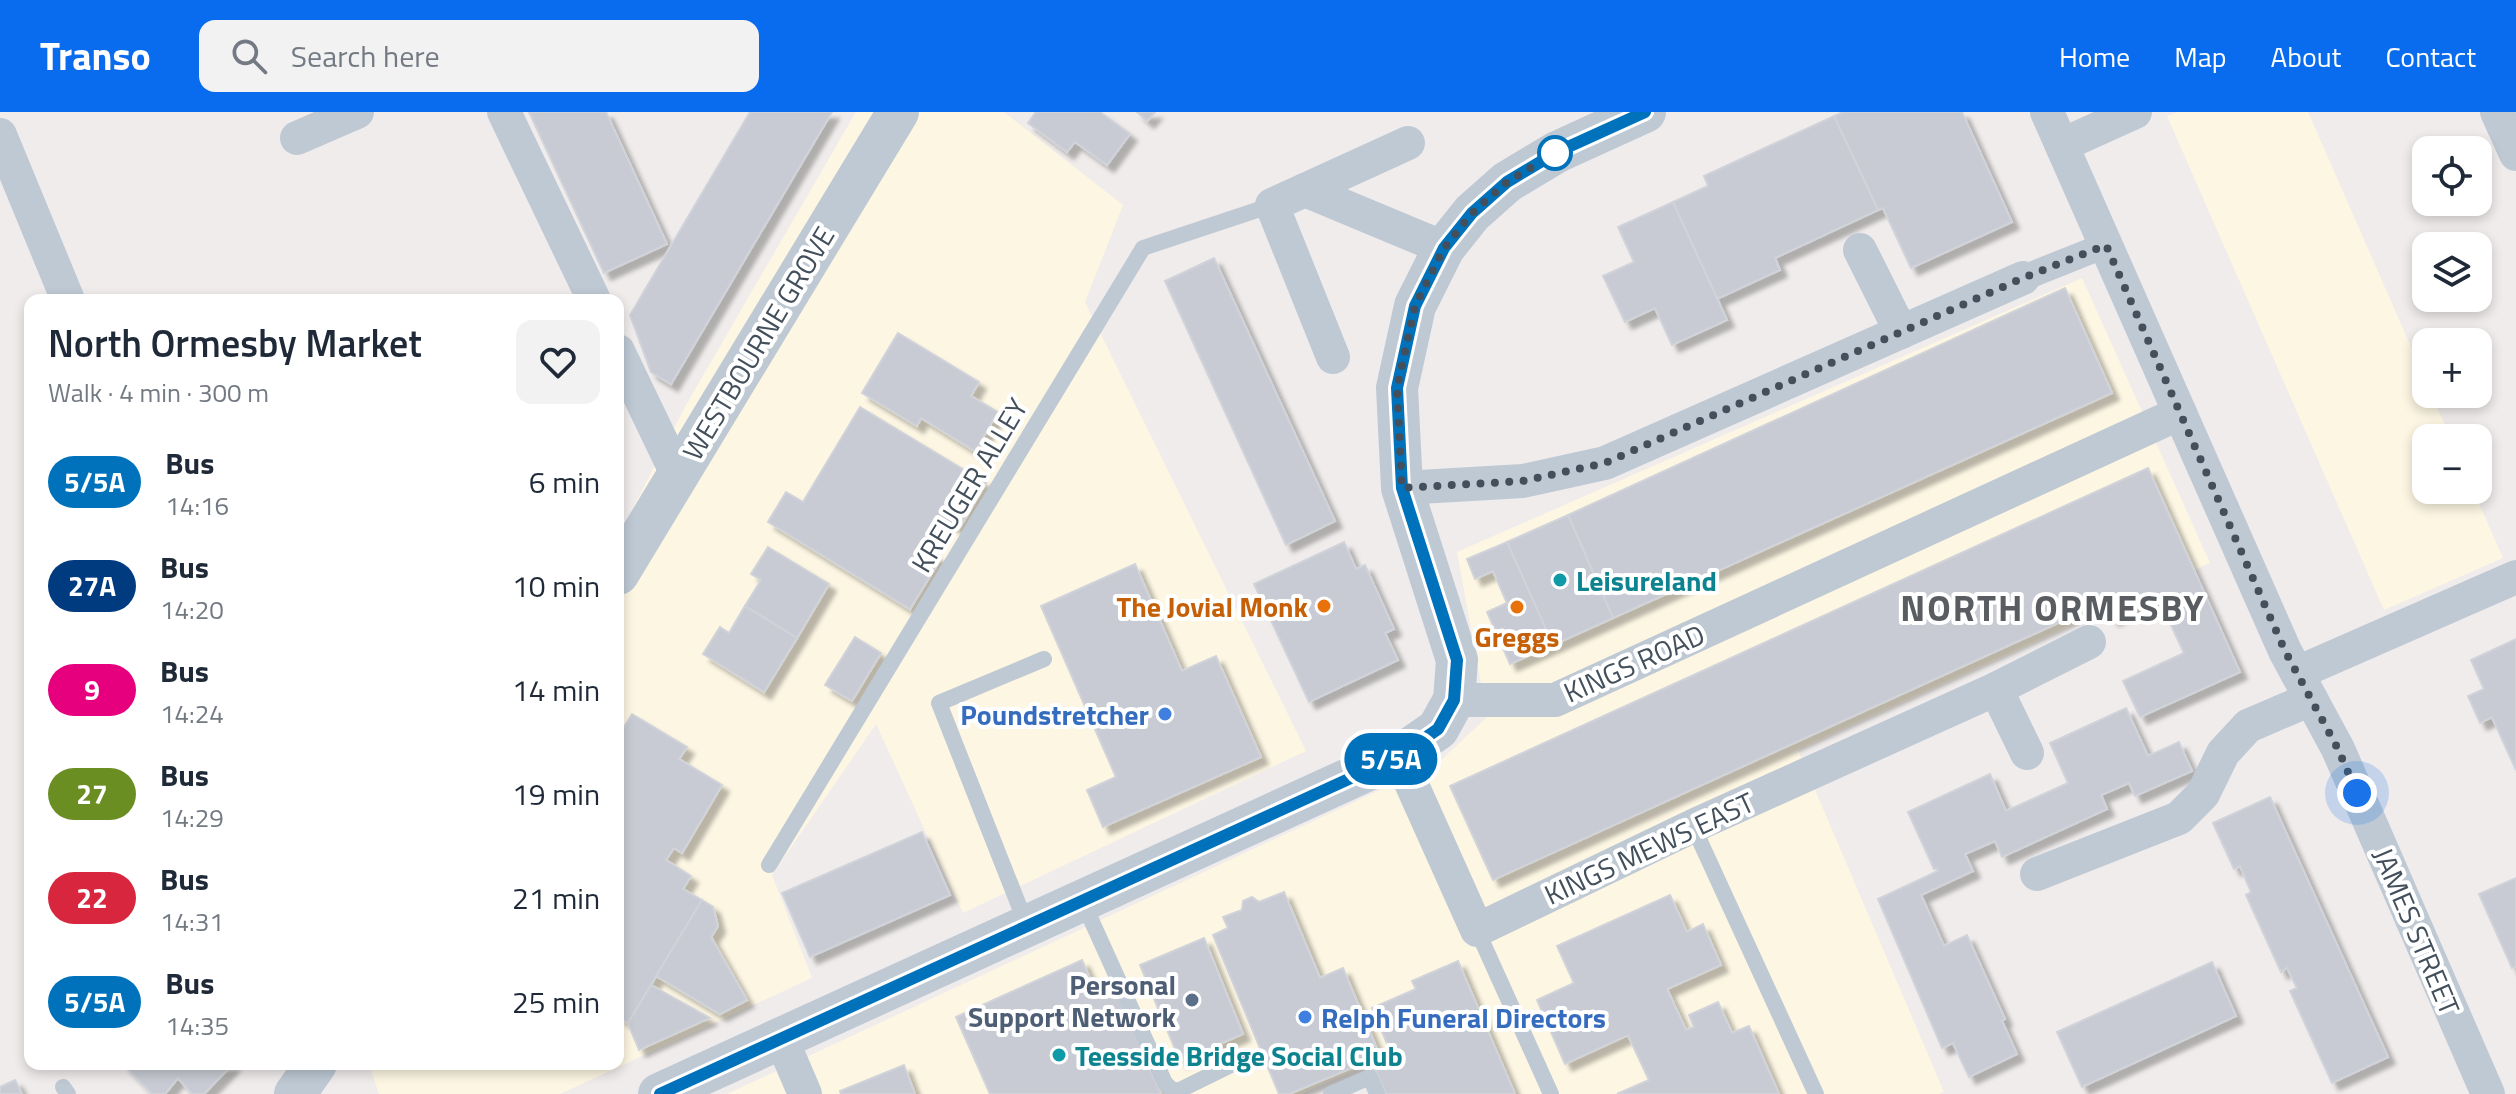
<!DOCTYPE html>
<html lang="en">
<head>
<meta charset="utf-8">
<style>
	:root { --surface:#fff; --page:#f2f2f3; --text:#1f2937; --muted:#747a83; --accent:#096bed }
	body { margin:0; font-family:"Titillium Web",sans-serif; background:var(--page); color:var(--text); height:100vh; display:flex; flex-direction:column; font-size:30px; white-space:nowrap }
	* { box-sizing:border-box; margin:0 }
	p { font-size:26px; color:var(--muted) }
	.icon { flex:none; width:44px; height:44px; fill:none; stroke:currentColor; stroke-width:2; stroke-linecap:round; stroke-linejoin:round }
	.map { position:relative; flex:1; overflow:hidden }
	.side { position:absolute; left:24px; top:182px; width:600px; height:776px; display:flex; flex-direction:column; background:var(--surface); border-radius:16px; box-shadow:0 4px 12px #0003 }
	.side>* { flex:none }
	.badge { padding:0 16px; border-radius:26px; font-size:28px; line-height:52px }
	.buttons { position:absolute; left:2412px; top:24px; display:grid; gap:16px }
	.buttons a { display:grid; place-items:center; width:80px; height:80px; border-radius:16px; background:var(--surface); box-shadow:0 4px 12px #0003; font-size:40px }
	.you { position:absolute; width:40px; height:40px; margin:-20px; border:6px solid #fff; border-radius:50%; background:#1a73e8; box-shadow:0 0 0 12px #1a73e833 }
	.map>.badge { position:absolute; translate:-50% -50%; box-shadow:0 0 0 4px #fff }
	.round { display:grid; place-items:center; flex:none; width:84px; height:84px; border-radius:16px; background:var(--page) }
	.summary { display:flex; align-items:center; justify-content:space-between; height:136px; padding:0 24px }
	h1 { font-size:38px; font-weight:600; line-height:60px }
	ul { padding:0; list-style:none }
	li { display:flex; align-items:center; gap:24px; height:104px; padding:0 24px }
	li div { flex:1 }
	li b { display:block; font-size:30px }
	li em { font-style:normal }
	li .badge { min-width:88px; font-weight:700; text-align:center }
	header { display:flex; align-items:center; gap:48px; box-sizing:border-box; height:112px; padding:0 40px; background:var(--accent); color:#fff }
	header strong { font-size:38px }
	nav { display:flex; gap:44px; margin-inline-start:auto; font-size:28px }
	.search { width:560px; height:72px; background:var(--page); display:flex; align-items:center; gap:20px; box-sizing:border-box; padding:0 28px; border-radius:16px; color:var(--muted); font-size:30px }
	.map>svg:first-child { display:block }
	.commercial { fill:#fdf6e3 }
	.building { fill:#c8cbd3; stroke:#d0d3d9; stroke-width:2; filter:url(#shadow) }
	.lines { fill:none; stroke-linecap:round; stroke-linejoin:round }
	.service { stroke:#bec9d4; stroke-width:16 }
	.pedestrian { stroke:#bec9d4; stroke-width:26 }
	.minor { stroke:#bec9d4; stroke-width:34 }
	.tertiary { stroke:#bec9d4; stroke-width:42 }
	.line-casing { stroke:#fff; stroke-width:18 }
	.line { stroke:#0072bc; stroke-width:12 }
	.walk { stroke:#43505c; stroke-width:8; stroke-dasharray:0 14.4 }
	.stop-dot { fill:#fff; stroke:#0072bc; stroke-width:4 }
	.culture-dot { fill:#0f9aa8; stroke:#fff; stroke-width:3 }
	.food-dot { fill:#e8710a; stroke:#fff; stroke-width:3 }
	.shop-dot { fill:#3f7fe0; stroke:#fff; stroke-width:3 }
	.service-dot { fill:#5c6f8a; stroke:#fff; stroke-width:3 }
	.labels { text-anchor:middle; dominant-baseline:central; stroke-width:8; stroke-linejoin:round; paint-order:stroke }
	.street-label { font-size:28px; fill:#43505c; stroke:#fff }
	.culture-label { font-size:28px; font-weight:bold; fill:#0d838f; stroke:#fff; text-anchor:start }
	.food-label { font-size:28px; font-weight:bold; fill:#c56008; stroke:#fff; text-anchor:end }
	.shop-label { font-size:28px; font-weight:bold; fill:#366cbe; stroke:#fff; text-anchor:end }
	.service-label { font-size:28px; font-weight:bold; fill:#4e5e75; stroke:#fff; text-anchor:end }
	.district-label { font-size:36px; font-weight:bold; letter-spacing:2px; fill:#595d62; stroke:#fff }
</style>
</head>
<body>
<header>
<strong>Transo</strong>
<div class="search"><svg class="icon" aria-label="search" viewBox="0 0 24 24"><circle cx="10" cy="10" r="6"/><path d="M15 15l6 6"/></svg>Search here</div>
<nav><a>Home</a><a>Map</a><a>About</a><a>Contact</a></nav>
</header>
<div class="map">
<svg width="2516" height="982" viewBox="0 0 2516 982">
	<defs>
		<filter id="shadow"><feDropShadow dx="7" dy="7" stdDeviation="2" flood-color="#0004"/></filter>
	</defs>
	<rect width="100%" height="100%" fill="#f0ecec"/>
	<g class="commercial">
		<polygon points="856,0 1004,0 1123,93 1085,190 1306,639 963,801 876,612 772,763 812,866 560,982 379,982 369,952 618,952 618,425 686,293"/>
		<polygon points="2177,0 2308,0 2426,269 2426,282 2431,282 2451,326 2426,326 2426,378 2473,378 2503,446 2384,498 2167,4"/>
		<polygon points="2082,166 2210,451 1798,638 1944,980 1939,982 1379,982 1366,953 1301,982 727,982 1438,651 1487,605 1457,440"/>
	</g>
	<g class="building">
		<polygon points="529,0 606,0 667,132 604,161"/>
		<polygon points="750,0 832,0 671,272 651,260 630,203"/>
		<polygon points="1036,0 1100,0 1130,22 1107,53 1075,30 1067,40 1028,11"/>
		<polygon points="1137,0 1155,0 1147,9"/>
		<polygon points="1843,0 1962,0 2012,110 1911,156 1883,96 1878,98 1834,4"/>
		<polygon points="1834,4 1878,98 1775,146 1780,158 1717,187 1673,90 1708,74 1704,64"/>
		<polygon points="1673,90 1727,208 1672,233 1655,196 1625,210 1603,164 1634,150 1618,115"/>
		<polygon points="1214,146 1335,409 1286,433 1165,169"/>
		<polygon points="2065,176 2112,281 1613,506 1568,403"/>
		<polygon points="898,221 979,270 971,284 998,300 975,339 921,306 917,314 862,281"/>
		<polygon points="860,295 986,371 959,417 943,408 925,437 941,446 910,497 768,410 786,380 803,390"/>
		<polygon points="2148,356 2240,560 2140,605 2123,569 2184,541 2158,485 2112,507 2104,490 1493,768 1450,674"/>
		<polygon points="1568,403 1613,506 1553,533 1507,430"/>
		<polygon points="1344,430 1356,457 1365,453 1394,517 1385,521 1398,548 1309,590 1254,472"/>
		<polygon points="1507,430 1553,533 1510,552 1487,500 1507,491 1493,459 1475,467 1467,447"/>
		<polygon points="768,435 829,472 797,526 745,494 761,468 751,462"/>
		<polygon points="1135,452 1182,559 1216,544 1261,645 1103,715 1087,678 1116,665 1041,494"/>
		<polygon points="745,494 797,526 764,580 703,542 720,515 729,521"/>
		<polygon points="855,525 881,541 852,589 825,573"/>
		<polygon points="2516,527 2516,658 2492,605 2480,611 2468,584 2484,577 2471,548"/>
		<polygon points="2126,596 2148,644 2179,630 2192,659 2135,684 2129,671 2101,683 2107,697 2002,745 1995,729 1965,742 1973,759 1921,783 1944,834 1967,823 2005,907 2002,909 2017,942 1969,965 1953,931 1942,936 1878,787 1938,759 1937,756 1934,757 1908,700 1990,662 2006,699 2068,671 2050,631"/>
		<polygon points="632,602 687,635 679,647 722,673 682,741 674,736 666,748 691,764 683,777 702,788 628,911 618,905 618,611 624,615"/>
		<polygon points="2270,685 2388,945 2332,971 2290,879 2297,876 2287,856 2281,860 2246,783 2251,780 2240,754 2234,757 2213,711"/>
		<polygon points="922,720 950,783 810,845 782,781"/>
		<polygon points="2516,766 2516,854 2512,856 2479,782"/>
		<polygon points="1284,780 1320,866 1343,856 1380,944 1289,982 1279,982 1213,823 1228,816 1223,805 1242,798 1243,789 1252,785 1259,790"/>
		<polygon points="1670,783 1687,820 1703,812 1721,853 1667,877 1686,918 1694,915 1689,903 1718,890 1732,921 1749,914 1779,982 1617,982 1649,968 1628,923 1565,952 1537,888 1574,871 1557,834"/>
		<polygon points="702,788 713,795 718,814 711,825 747,888 720,902 656,864"/>
		<polygon points="1204,826 1243,922 1180,949 1140,853"/>
		<polygon points="1082,848 1098,885 1115,877 1161,982 990,982 956,905"/>
		<polygon points="1458,849 1515,982 1386,982 1374,954 1393,946 1372,896 1416,877 1412,869"/>
		<polygon points="2212,850 2236,904 2082,975 2057,920"/>
		<polygon points="651,873 710,906 639,938 628,911"/>
		<polygon points="123,952 233,952 204,982 192,982 178,966 165,982 152,982"/>
		<polygon points="904,953 915,982 841,982 840,979"/>
		<polygon points="15,968 22,982 0,982 0,975"/>
	</g>
	<g class="lines">
		<g class="service">
			<polyline points="1693,714 1816,982"/>
			<polyline points="769,753 1143,136 1272,93"/>
			<polyline points="1083,790 1165,971 1171,977 1178,979 1241,948"/>
			<polyline points="1027,814 939,591 1044,547"/>
			<polyline points="1477,818 1551,982"/>
			<polyline points="63,975 68,982"/>
			<polyline points="1331,982 1370,965 1377,982"/>
		</g>
		<polyline class="pedestrian" points="2023,166 2106,133"/>
		<g class="minor">
			<polyline points="504,0 594,188"/>
			<polyline points="2047,0 2285,539 2338,637 2488,982"/>
			<polyline points="2497,0 2516,42"/>
			<polyline points="0,23 68,188"/>
			<polyline points="297,26 357,0"/>
			<polyline points="2062,33 2135,0"/>
			<polyline points="1305,78 1444,136"/>
			<polyline points="1860,138 1901,220"/>
			<polyline points="618,239 678,364"/>
			<polyline points="1333,245 1272,93 1408,31"/>
			<polyline points="1402,376 1523,369 1605,351 2023,166"/>
			<polyline points="2297,561 2516,465"/>
			<polyline points="1996,577 2027,641"/>
			<polyline points="1454,588 1555,588 2180,301"/>
			<polyline points="1399,644 1477,818 1693,714 1996,577 2089,530"/>
			<polyline points="2037,762 2179,706 2203,682 2223,641 2248,614 2311,587"/>
			<polyline points="781,926 805,982"/>
		</g>
		<g class="tertiary">
			<polyline points="618,462 898,0"/>
			<polyline points="295,982 316,952"/>
			<polyline points="659,982 1399,644 1438,617 1454,588 1457,548 1402,376 1397,276 1415,194 1444,136 1472,101 1507,70 1557,40 1645,0"/>
		</g>
	</g>
	<g class="lines">
		<defs>
			<polyline id="line" points="660,982 1399,644 1438,617 1454,588 1457,548 1402,376 1397,276 1415,194 1444,136 1472,101 1507,70 1557,40 1645,0"/>
		</defs>
		<use href="#line" class="line-casing"/>
		<use href="#line" class="line"/>
		<polyline class="walk" points="1555,41 1507,70 1472,101 1444,136 1415,194 1397,276 1402,376 1523,369 1605,351 2023,166 2106,133 2285,539 2338,637 2357,681"/>
	</g>
	<circle class="stop-dot" cx="1555" cy="41" r="16"/>
	<g class="culture-dot">
		<circle cx="1560" cy="468" r="8"/>
		<circle cx="1059" cy="943" r="8"/>
	</g>
	<g class="food-dot">
		<circle cx="1324" cy="494" r="8"/>
		<circle cx="1517" cy="495" r="8"/>
	</g>
	<g class="shop-dot">
		<circle cx="1165" cy="602" r="8"/>
		<circle cx="1305" cy="905" r="8"/>
	</g>
	<circle class="service-dot" cx="1192" cy="888" r="8"/>
	<g class="labels">
		<g class="street-label">
			<text transform="translate(758 231) rotate(-59)">WESTBOURNE GROVE</text>
			<text transform="translate(969 373) rotate(-59)">KREUGER ALLEY</text>
			<text transform="translate(1634 551) rotate(-24)">KINGS ROAD</text>
			<text transform="translate(1649 736) rotate(-25)">KINGS MEWS EAST</text>
			<text transform="translate(2417 819) rotate(67)">JAMES STREET</text>
		</g>
		<g class="culture-label">
			<text x="1576" y="468">Leisureland</text>
			<text x="1075" y="943">Teesside Bridge Social Club</text>
		</g>
		<g class="food-label">
			<text x="1308" y="494">The Jovial Monk</text>
			<text x="1517" y="524" text-anchor="middle">Greggs</text>
		</g>
		<g class="shop-label">
			<text x="1149" y="602">Poundstretcher</text>
			<text x="1321" y="905" text-anchor="start">Relph Funeral Directors</text>
		</g>
		<g class="service-label">
			<text x="1176" y="872">Personal<tspan x="1176" dy="32">Support Network</tspan></text>
		</g>
		<g class="district-label">
			<text x="2053" y="495">NORTH ORMESBY</text>
		</g>
	</g>
</svg>
<div class="buttons">
<a><svg class="icon" aria-label="locate" viewBox="0 0 24 24"><circle cx="12" cy="12" r="6"/><path d="M12 2v4M12 18v4M2 12h4M18 12h4"/></svg></a>
<a><svg class="icon" aria-label="layers" viewBox="0 0 24 24"><path d="M12 4l9 5-9 5-9-5zM3 14l9 5 9-5"/></svg></a>
<a>+</a>
<a>−</a>
</div>
<div class="you" style="left:2357px;top:681px"></div>
<b class="badge" style="left:1391px;top:647px;background:#0072bc;color:#fff">5/5A</b>
<section class="side">
<div class="summary"><div><h1>North Ormesby Market</h1><p>Walk · 4 min · 300 m</p></div><a class="round"><svg class="icon" aria-label="heart" viewBox="0 0 24 24"><path d="M12 20l-8-8c-3-5 5-10 8-4 3-6 11-1 8 4z"/></svg></a></div>
<ul>
<li><span class="badge" style="background:#0072bc;color:#fff">5/5A</span><div><b>Bus</b><p>14:16</p></div><em>6 min</em></li>
<li><span class="badge" style="background:#003b80;color:#fff">27A</span><div><b>Bus</b><p>14:20</p></div><em>10 min</em></li>
<li><span class="badge" style="background:#e6007e;color:#fff">9</span><div><b>Bus</b><p>14:24</p></div><em>14 min</em></li>
<li><span class="badge" style="background:#6b8e23;color:#fff">27</span><div><b>Bus</b><p>14:29</p></div><em>19 min</em></li>
<li><span class="badge" style="background:#d7263d;color:#fff">22</span><div><b>Bus</b><p>14:31</p></div><em>21 min</em></li>
<li><span class="badge" style="background:#0072bc;color:#fff">5/5A</span><div><b>Bus</b><p>14:35</p></div><em>25 min</em></li>
</ul>
</section>
</div>
</body>
</html>
